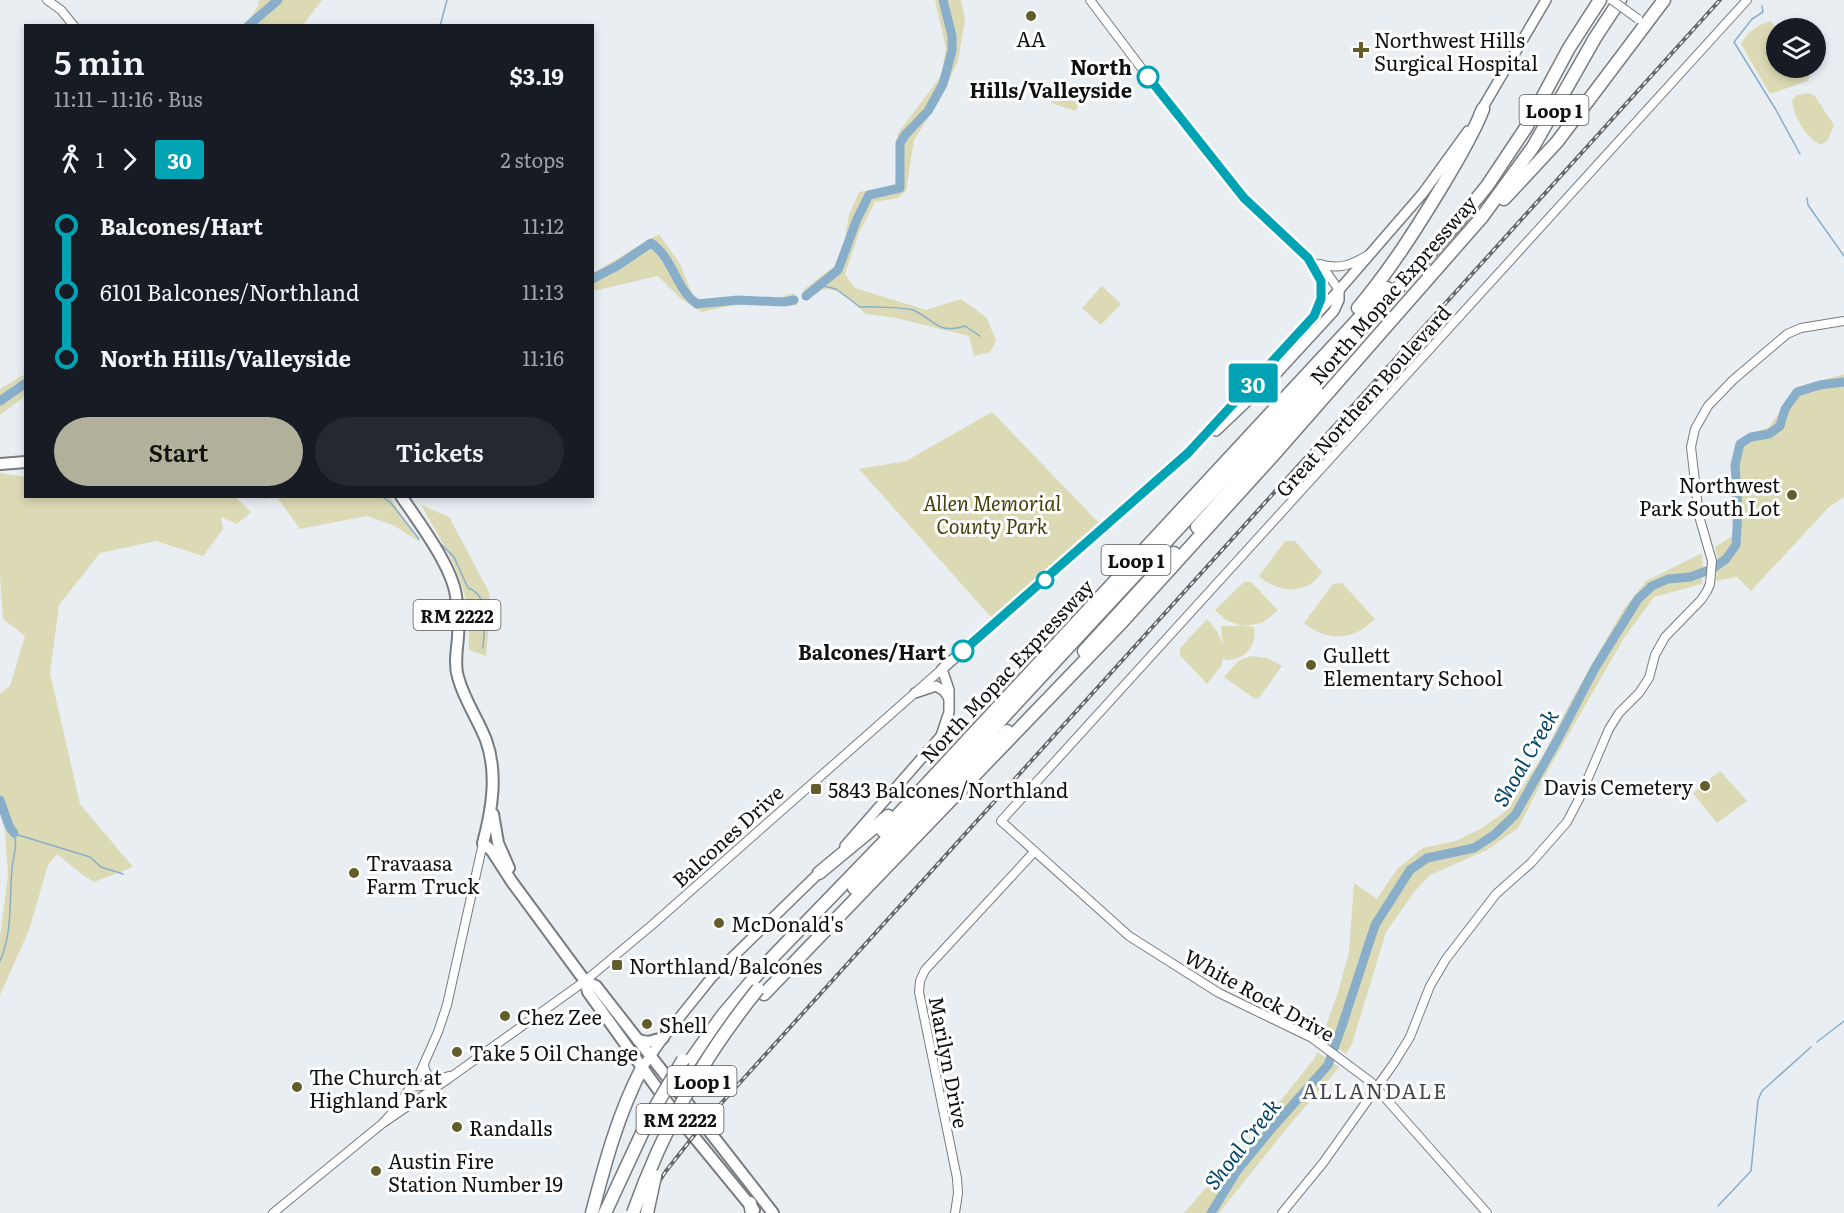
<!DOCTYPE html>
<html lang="en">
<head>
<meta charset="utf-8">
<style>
	:root { --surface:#171b24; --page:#242831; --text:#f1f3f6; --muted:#9ea1a6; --accent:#b1b09a }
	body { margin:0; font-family:Literata,serif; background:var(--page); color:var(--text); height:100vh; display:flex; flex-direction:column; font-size:22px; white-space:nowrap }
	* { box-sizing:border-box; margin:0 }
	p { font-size:20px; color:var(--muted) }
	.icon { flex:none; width:33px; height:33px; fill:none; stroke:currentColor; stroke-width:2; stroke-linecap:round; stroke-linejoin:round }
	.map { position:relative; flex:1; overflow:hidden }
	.panel { position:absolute; left:24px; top:24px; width:570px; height:474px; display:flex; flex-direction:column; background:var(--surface); border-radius:0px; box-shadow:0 3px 9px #0003 }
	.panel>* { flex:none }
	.badge { padding:0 12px; border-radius:4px; font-size:21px; line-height:39px }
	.fabs { position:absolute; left:1766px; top:18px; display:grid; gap:12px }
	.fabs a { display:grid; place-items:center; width:60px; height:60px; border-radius:50%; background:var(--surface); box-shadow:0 3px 9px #0003; font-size:30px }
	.map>.badge { position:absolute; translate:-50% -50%; box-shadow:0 0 0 3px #fff }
	.legs { display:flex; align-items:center; gap:9px; height:66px; padding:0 30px; font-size:20px }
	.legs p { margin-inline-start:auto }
	.overview { display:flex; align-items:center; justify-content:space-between; height:102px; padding:0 30px }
	h1 { font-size:33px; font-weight:600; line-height:45px }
	.primary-button { display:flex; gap:12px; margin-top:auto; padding:12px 30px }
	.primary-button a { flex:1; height:69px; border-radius:36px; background:var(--accent); color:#111; font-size:24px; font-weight:600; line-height:69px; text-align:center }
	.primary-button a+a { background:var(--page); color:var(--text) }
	ul { padding:0 30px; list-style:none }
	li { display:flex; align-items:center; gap:21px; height:66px; font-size:22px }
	li i { display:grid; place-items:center; width:9px; height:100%; margin:0 8px; background:currentColor }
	li i::after { content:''; width:15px; height:15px; margin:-8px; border:4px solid; border-radius:50%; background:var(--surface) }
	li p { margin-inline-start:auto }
	li:first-child i { background:linear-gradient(#0000 50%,currentColor 0) }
	li:last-child i { background:linear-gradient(currentColor 50%,#0000 0) }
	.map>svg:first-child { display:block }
	.green { fill:#dcdab5 }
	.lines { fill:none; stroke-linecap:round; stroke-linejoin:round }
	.stream { stroke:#89aeca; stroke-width:1.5 }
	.river { stroke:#89aeca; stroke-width:9 }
	.tertiary-casing { stroke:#787c80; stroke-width:10 }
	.secondary-casing { stroke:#787c80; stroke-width:12 }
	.primary-casing { stroke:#787c80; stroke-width:14 }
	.motorway-casing { stroke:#787c80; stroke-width:15 }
	.tertiary { stroke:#fff; stroke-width:8 }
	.secondary { stroke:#fff; stroke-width:9 }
	.primary { stroke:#fff; stroke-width:10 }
	.motorway { stroke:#fff; stroke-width:12 }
	.rail-casing { stroke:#66696b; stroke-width:4 }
	.rail { stroke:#fff; stroke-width:1.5; stroke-dasharray:4.5; stroke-linecap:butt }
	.tertiary-bridge-casing { stroke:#787c80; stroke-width:10; stroke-linecap:butt }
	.motorway-bridge-casing { stroke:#787c80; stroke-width:15; stroke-linecap:butt }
	.tertiary-bridge { stroke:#fff; stroke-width:8 }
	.motorway-bridge { stroke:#fff; stroke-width:12 }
	.line-1-casing { stroke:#fff; stroke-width:14 }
	.line-1 { stroke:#00a3b4; stroke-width:9 }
	.poi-dot { fill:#625d2a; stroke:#fff; stroke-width:2 }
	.stop-1-dot { fill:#fff; stroke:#00a3b4; stroke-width:3 }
	.labels { text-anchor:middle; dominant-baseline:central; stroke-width:6; stroke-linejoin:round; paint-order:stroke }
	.shield { fill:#fff; stroke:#575859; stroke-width:1.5 }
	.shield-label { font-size:18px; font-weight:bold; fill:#0f1112 }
	.poi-label { font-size:20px; fill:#0f1112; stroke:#fff; text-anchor:start }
	.stop-label { font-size:20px; font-weight:bold; fill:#0f1112; stroke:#fff; text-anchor:end }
	.street-label { font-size:20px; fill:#0f1112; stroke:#fff }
	.park-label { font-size:20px; font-style:italic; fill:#443f0a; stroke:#fff }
	.water-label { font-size:21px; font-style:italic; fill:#01446a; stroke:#fff }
	.neighbourhood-label { font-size:21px; letter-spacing:1.5px; fill:#44484c; stroke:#fff }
</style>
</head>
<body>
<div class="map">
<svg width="1844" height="1213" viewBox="0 0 1844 1213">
	<rect width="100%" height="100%" fill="#e9eef2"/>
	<g class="green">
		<polygon points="259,0 322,0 303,25 245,25 258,6"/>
		<polygon points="935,0 961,0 965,20 958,61 943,94 914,140 906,191 898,198 875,202 859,233 845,274 855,288 926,310 961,299 987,318 996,341 990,352 974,356 969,336 896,318 866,314 842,293 829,289 820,290 807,301 803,290 836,265 844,244 849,215 859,192 895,186 898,133 941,76 946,49"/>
		<path d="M1771 21 1776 28V68H1805L1810 77 1807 81 1770 94 1741 44C1747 32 1758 24 1771 21Z"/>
		<polygon points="1055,89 1080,97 1076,111 1051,103"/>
		<path d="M1808 93 1814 95 1834 125 1828 140 1821 145C1806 138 1794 117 1792 101L1797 95Z"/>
		<path d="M659 234 680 264 692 294 699 301 751 297 775 299 794 293 797 305C784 306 772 304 759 304 739 304 721 307 702 312L681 299 658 276 593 291V273Z"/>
		<polygon points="1102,286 1121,304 1101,325 1082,308"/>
		<polygon points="25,374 25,396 0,415 0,389"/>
		<polygon points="1844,374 1844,497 1829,507 1751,591 1737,577 1716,581 1718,562 1715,547 1734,535 1731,504 1733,462 1741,438 1769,427 1797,387"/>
		<polygon points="992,412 1101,525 991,617 859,469 906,461"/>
		<polygon points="0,473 25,477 26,496 235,497 251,512 237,524 221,517 223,529 203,556 156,541 100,553 59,605 50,673 80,804 133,867 94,882 80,873 57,854 48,865 29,930 0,995 0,937 8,874 3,802 0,799 0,694 10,686 25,636 3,619 0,577"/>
		<polygon points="261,497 390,497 420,542 393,525 367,516 300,529 277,497 264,499"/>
		<path d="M421 505 449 517 489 592 491 607 486 656 469 650C469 630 469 609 463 589 454 559 436 532 421 505Z"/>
		<path d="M1285 541H1295L1322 572C1308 596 1277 593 1259 576Z"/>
		<polygon points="1702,553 1703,568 1702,584 1654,597 1624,638 1547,772 1518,828 1487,850 1430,875 1415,891 1386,932 1352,1044 1346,1054 1322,1037 1338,992 1349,952 1354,883 1377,899 1397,869 1423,848 1456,841 1482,828 1507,810 1544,754 1571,701 1623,610 1646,581"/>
		<path d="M1244 582H1251L1278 610 1262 623 1243 626 1254 627C1257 647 1245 660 1225 660L1224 655 1221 666 1207 684 1180 655V648L1207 619 1218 633 1223 645 1221 626H1242L1226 620 1215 610Z"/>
		<path d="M1342 583 1375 619C1354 641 1327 642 1304 623L1333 584Z"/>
		<polygon points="1251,656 1267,658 1282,666 1259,698 1255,699 1224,677 1238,661"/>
		<polygon points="1720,771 1747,801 1717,823 1693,793"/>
		<polygon points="1317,1052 1339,1067 1337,1070 1291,1123 1219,1213 1184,1213 1264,1121 1315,1058"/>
	</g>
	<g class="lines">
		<g class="stream">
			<polyline points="1762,6 1763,12 1752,19 1734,42 1776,110 1800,154"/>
			<polyline points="440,26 447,0"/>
			<polyline points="1807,198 1808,205 1844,256"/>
			<path d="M819 285 836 289 860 307C867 306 907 308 913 310 934 319 937 335 965 326L980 336"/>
			<polyline points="381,496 390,502 419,539"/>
			<path d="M441 544 454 557 468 588C491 596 484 628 483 648"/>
			<polyline points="15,834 90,857 101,867 123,874"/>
			<path d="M0 961C13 932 9 900 12 869 13 855 18 849 14 833"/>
			<polyline points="1817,1042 1844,1021"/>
			<polyline points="1718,1206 1751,1171 1758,1100 1762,1091 1811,1047"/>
		</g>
		<g class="river">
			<polyline points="248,26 278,0"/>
			<path d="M592 279 617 266 651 243C674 259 675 288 697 304L738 300 784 302 794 300"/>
			<polyline points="806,296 838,270 857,219 869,195 900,188 900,143 905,135 928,111 943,84 952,51 952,36 943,0"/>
			<polyline points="0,401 26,383"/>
			<polyline points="0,800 9,826 14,833"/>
			<polyline points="1211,1213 1237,1171 1273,1127 1328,1065 1342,1026 1375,925 1410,870 1427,858 1474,848 1494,835 1515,815 1558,739 1595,668 1638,599 1652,586 1668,579 1690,577 1712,569 1726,559 1736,545 1738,510 1735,465 1740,444 1751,437 1769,434 1780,426 1785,409 1797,392 1820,385 1844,382"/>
		</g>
		<defs>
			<g id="tertiary">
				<polyline points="47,0 61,10 74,26"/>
				<polyline points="1090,0 1158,90 1244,198 1308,258 1327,273 1339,290"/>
				<path d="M1312 264C1323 280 1323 294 1316 312"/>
				<path d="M1320 264C1339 270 1351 265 1368 255"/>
				<polyline points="424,1065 425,1070 430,1078 442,1078 449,1076"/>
				<polyline points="411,1087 439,1084"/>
				<polyline points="383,1123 448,1079 585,981 652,925 942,669"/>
				<polyline points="273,1213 383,1123 394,1111 419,1075 438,1032 447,1005 483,843"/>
				<polyline points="955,1213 958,1193 957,1178 919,992 920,981 925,970 1034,852"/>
				<polyline points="1282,1213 1323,1163 1394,1063 1410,1037 1430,986 1446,959 1496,894 1531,863 1567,822 1579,799 1609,729 1619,713 1639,693 1649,678 1655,655 1665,637 1701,600 1707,591 1710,584 1712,561 1699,516 1691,447 1695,429 1708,406 1733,380 1787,334 1801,328 1844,321"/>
				<polyline points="1487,1213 1371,1082 1312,1038 1219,993 1129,936 1001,821 1747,0"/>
			</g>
			<g id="secondary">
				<polyline points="1479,114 1546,0"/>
				<polyline points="1216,431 1277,373 1334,311 1339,300 1339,290"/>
				<polyline points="915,693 936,686 944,691 948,697"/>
				<polyline points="845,846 941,736 949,712 949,690 942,669 1188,453 1339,290 1423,193 1468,131"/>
				<polyline points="642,1068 663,1038 712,977 823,869"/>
			</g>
			<g id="primary">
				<polyline points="0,464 26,462"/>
				<path d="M401 496C418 521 452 566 456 596 458 609 459 623 458 637 457 650 454 664 458 677 464 700 478 719 486 740 498 773 492 810 483 843L492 851 512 882 585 981 588 992 677 1116 754 1210"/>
				<polyline points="493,814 498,843 509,868"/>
				<polyline points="585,981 596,986 773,1213"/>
				<polyline points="638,1040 648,1042 663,1038"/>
			</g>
			<g id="motorway">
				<polyline points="1504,199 1557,142 1664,0"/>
				<path d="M1358 308C1391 269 1418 226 1444 183 1458 159 1473 135 1483 109"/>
				<polyline points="1197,527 1317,392"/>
				<polyline points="1084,651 1174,553"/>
				<polyline points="883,831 1387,288"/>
				<polyline points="819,873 888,816"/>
				<polyline points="854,888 1007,731"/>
				<polyline points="764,994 1122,622 1277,451 1482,217 1533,147 1595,38 1620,0"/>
				<polyline points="688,1064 722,1016 766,964 972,751 1264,436 1456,224 1487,186 1527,126 1569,48 1600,0"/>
				<polyline points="750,1203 752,1213"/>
				<path d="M592 1213C605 1163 618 1114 642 1068"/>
				<polyline points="605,1213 650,1116"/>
			</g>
		</defs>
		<use href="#tertiary" class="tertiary-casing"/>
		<use href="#secondary" class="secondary-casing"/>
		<use href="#primary" class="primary-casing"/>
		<use href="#motorway" class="motorway-casing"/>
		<use href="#tertiary" class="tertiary"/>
		<use href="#secondary" class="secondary"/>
		<use href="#primary" class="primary"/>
		<use href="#motorway" class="motorway"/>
		<defs>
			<polyline id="rail" points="638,1213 666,1171 707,1119 1720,0"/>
		</defs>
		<use href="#rail" class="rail-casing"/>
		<use href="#rail" class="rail"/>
		<defs>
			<polyline id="tertiary-bridge" points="1612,0 1638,19"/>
			<g id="motorway-bridge">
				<polyline points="650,1116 683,1060"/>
				<path d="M633 1213C664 1127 701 1060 758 989"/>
				<polyline points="647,1213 655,1176"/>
			</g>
		</defs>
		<use href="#tertiary-bridge" class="tertiary-bridge-casing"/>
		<use href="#motorway-bridge" class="motorway-bridge-casing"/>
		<use href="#tertiary-bridge" class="tertiary-bridge"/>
		<use href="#motorway-bridge" class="motorway-bridge"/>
	</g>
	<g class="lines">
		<defs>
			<polyline id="line-1" points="963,651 1188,453 1314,316 1321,299 1321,281 1308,258 1244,198 1148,77"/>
		</defs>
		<use href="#line-1" class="line-1-casing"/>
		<use href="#line-1" class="line-1"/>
	</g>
	<g class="poi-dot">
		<circle cx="1031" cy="16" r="6"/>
		<path d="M1358 41h6v6h6v6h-6v6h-6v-6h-6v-6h6z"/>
		<circle cx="1792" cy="495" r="6"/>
		<circle cx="1311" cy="665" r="6"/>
		<circle cx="1705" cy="786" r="6"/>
		<rect x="810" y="783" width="12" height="12" rx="3"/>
		<circle cx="354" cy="873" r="6"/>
		<circle cx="719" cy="923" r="6"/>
		<rect x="611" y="959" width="12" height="12" rx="3"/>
		<circle cx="505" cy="1016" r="6"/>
		<circle cx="647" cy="1024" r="6"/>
		<circle cx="457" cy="1052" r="6"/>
		<circle cx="297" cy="1087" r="6"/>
		<circle cx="457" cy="1127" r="6"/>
		<circle cx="376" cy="1171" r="6"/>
	</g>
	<g class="stop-1-dot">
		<circle cx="1148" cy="77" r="10"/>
		<circle cx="1045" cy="580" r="8"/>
		<circle cx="963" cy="651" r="10"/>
	</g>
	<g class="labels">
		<g class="shield">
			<rect x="1519.5" y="95" width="69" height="30" rx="4.5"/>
			<rect x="1101.5" y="545" width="69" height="30" rx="4.5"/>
			<rect x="413.5" y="600" width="87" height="30" rx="4.5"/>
			<rect x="667.5" y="1066" width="69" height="30" rx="4.5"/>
			<rect x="636.5" y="1104" width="87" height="30" rx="4.5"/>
		</g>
		<g class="shield-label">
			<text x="1554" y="110">Loop 1</text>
			<text x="1136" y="560">Loop 1</text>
			<text x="457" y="615">RM 2222</text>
			<text x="702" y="1081">Loop 1</text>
			<text x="680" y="1119">RM 2222</text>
		</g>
		<g class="poi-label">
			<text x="1031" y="38" text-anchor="middle">AA</text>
			<text x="1374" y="39">Northwest Hills<tspan x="1374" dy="23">Surgical Hospital</tspan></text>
			<text x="1780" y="484" text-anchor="end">Northwest<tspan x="1780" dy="23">Park South Lot</tspan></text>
			<text x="1323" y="654">Gullett<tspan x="1323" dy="23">Elementary School</tspan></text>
			<text x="1693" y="786" text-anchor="end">Davis Cemetery</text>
			<text x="828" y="789">5843 Balcones/Northland</text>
			<text x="366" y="862">Travaasa<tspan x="366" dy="23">Farm Truck</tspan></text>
			<text x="731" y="923">McDonald's</text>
			<text x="629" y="965">Northland/Balcones</text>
			<text x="517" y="1016">Chez Zee</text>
			<text x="659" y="1024">Shell</text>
			<text x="469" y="1052">Take 5 Oil Change</text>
			<text x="309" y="1076">The Church at<tspan x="309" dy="23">Highland Park</tspan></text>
			<text x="469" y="1127">Randalls</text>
			<text x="388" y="1160">Austin Fire<tspan x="388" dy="23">Station Number 19</tspan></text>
		</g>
		<g class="stop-label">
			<text x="1132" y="66">North<tspan x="1132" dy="23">Hills/Valleyside</tspan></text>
			<text x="946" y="651">Balcones/Hart</text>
		</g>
		<g class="street-label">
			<text transform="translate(1392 289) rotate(-49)">North Mopac Expressway</text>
			<text transform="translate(1362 400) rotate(-48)">Great Northern Boulevard</text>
			<text transform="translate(1006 670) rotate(-47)">North Mopac Expressway</text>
			<text transform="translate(727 835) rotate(-42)">Balcones Drive</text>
			<text transform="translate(1260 994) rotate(29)">White Rock Drive</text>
			<text transform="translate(950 1062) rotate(79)">Marilyn Drive</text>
		</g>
		<g class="park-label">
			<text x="992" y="502">Allen Memorial<tspan x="992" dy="23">County Park</tspan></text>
		</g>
		<g class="water-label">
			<text transform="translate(1524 757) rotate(-60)">Shoal Creek</text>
			<text transform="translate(1241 1143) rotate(-52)">Shoal Creek</text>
		</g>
		<g class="neighbourhood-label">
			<text x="1375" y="1089">ALLANDALE</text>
		</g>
	</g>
</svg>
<div class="fabs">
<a><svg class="icon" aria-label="layers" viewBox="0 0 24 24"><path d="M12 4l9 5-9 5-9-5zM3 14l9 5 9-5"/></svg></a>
</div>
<b class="badge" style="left:1253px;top:383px;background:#00a3b4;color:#fff">30</b>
<section class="panel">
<div class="overview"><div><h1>5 min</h1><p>11:11 – 11:16 · Bus</p></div><b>$3.19</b></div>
<div class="legs"><svg class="icon" aria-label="walk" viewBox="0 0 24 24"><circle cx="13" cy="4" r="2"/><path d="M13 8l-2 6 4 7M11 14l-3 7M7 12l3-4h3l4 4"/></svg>1<svg class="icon" aria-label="forward" viewBox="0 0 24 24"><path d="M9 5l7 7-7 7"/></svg><b class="badge" style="background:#00a3b4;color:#fff">30</b><p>2 stops</p></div>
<ul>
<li><i style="color:#00a3b4"></i><b>Balcones/Hart</b><p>11:12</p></li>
<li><i style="color:#00a3b4"></i><span>6101 Balcones/Northland</span><p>11:13</p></li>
<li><i style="color:#00a3b4"></i><b>North Hills/Valleyside</b><p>11:16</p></li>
</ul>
<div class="primary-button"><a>Start</a><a>Tickets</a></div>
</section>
</div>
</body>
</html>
